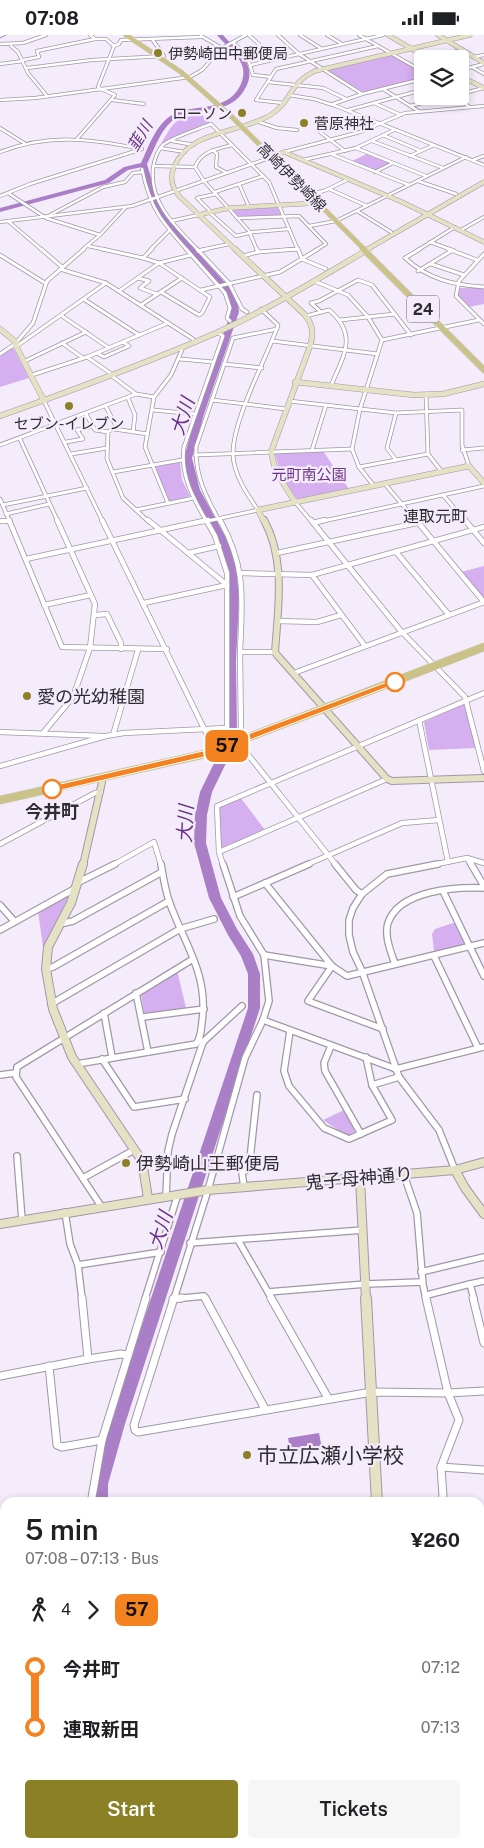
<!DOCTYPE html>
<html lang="en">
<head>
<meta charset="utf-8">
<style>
	:root { --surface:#fff; --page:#f6f6f6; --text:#202124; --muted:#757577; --accent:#8c8026 }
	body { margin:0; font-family:"Public Sans","Noto Sans JP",sans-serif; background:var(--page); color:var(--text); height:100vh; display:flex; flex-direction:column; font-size:19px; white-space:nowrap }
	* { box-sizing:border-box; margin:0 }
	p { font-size:16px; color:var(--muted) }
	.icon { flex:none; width:28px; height:28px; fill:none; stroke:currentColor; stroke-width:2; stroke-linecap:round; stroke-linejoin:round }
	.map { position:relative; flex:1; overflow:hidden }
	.panel { position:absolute; left:0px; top:1462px; width:485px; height:351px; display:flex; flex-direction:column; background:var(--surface); border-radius:15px 15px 0 0; box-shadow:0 2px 8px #0003 }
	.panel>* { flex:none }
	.badge { padding:0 10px; border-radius:8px; font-size:18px; line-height:32px }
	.controls { position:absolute; left:414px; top:15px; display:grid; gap:10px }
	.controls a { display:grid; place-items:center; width:55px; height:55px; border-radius:5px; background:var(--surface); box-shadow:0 2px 8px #0003; font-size:25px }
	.map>.badge { position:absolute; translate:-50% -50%; box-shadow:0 0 0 2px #fff }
	.legs { display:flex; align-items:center; gap:8px; height:55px; padding:0 25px; font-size:16px }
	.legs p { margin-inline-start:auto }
	.headline { display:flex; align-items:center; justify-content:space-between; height:85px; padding:0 25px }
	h1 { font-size:28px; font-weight:600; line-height:38px }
	.primary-button { display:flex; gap:10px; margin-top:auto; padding:10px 25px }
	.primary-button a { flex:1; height:58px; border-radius:5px; background:var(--accent); color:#fff; font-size:20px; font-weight:600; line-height:58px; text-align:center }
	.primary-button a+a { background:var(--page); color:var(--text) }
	ul { padding:0 25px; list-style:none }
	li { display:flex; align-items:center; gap:18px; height:60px; font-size:19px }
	li i { display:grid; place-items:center; width:8px; height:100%; margin:0 6px; background:currentColor }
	li i::after { content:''; width:12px; height:12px; margin:-6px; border:4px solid; border-radius:50%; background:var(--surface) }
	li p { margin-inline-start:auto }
	li:first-child i { background:linear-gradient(#0000 50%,currentColor 0) }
	li:last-child i { background:linear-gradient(currentColor 50%,#0000 0) }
	.status { display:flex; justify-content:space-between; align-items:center; height:35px; padding:0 25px; background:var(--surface); direction:ltr }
	.status svg { height:14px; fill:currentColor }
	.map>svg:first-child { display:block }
	.green { fill:#d5aff0 }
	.water { fill:#ab7fc7 }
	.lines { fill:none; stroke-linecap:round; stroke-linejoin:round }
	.stream { stroke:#ab7fc7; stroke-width:1 }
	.river { fill:#ab7fc7; fill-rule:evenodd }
	.street-far4-casing { stroke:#a098a6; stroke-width:4 }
	.street-far3-casing { stroke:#a098a6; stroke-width:4.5 }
	.street-far2-casing { stroke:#a098a6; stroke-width:6 }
	.street-far1-casing { stroke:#a098a6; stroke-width:8 }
	.street-casing { stroke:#a098a6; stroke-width:9 }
	.secondary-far4-casing { stroke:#a098a6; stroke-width:5 }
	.secondary-far3-casing { stroke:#a098a6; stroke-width:6 }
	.secondary-far2-casing { stroke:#a098a6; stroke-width:8 }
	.secondary-far1-casing { stroke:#a098a6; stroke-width:10 }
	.secondary-casing { stroke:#a098a6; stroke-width:12 }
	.primary-far2-casing { stroke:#d1d1d2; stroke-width:5.5 }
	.primary-far1-casing { stroke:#d1d1d2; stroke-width:7 }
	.primary-casing { stroke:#d1d1d2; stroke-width:9 }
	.highway-casing { stroke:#d1d1d2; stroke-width:2 }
	.street-far4 { stroke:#fff; stroke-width:2.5 }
	.street-far3 { stroke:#fff; stroke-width:3 }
	.street-far2 { stroke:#fff; stroke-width:4.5 }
	.street-far1 { stroke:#fff; stroke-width:5.5 }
	.street { stroke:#fff; stroke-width:7 }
	.secondary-far4 { stroke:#e5e1c4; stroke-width:4 }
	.secondary-far3 { stroke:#e5e1c4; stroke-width:5 }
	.secondary-far2 { stroke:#e5e1c4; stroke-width:6 }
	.secondary-far1 { stroke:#e5e1c4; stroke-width:8 }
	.secondary { stroke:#e5e1c4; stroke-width:10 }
	.primary-far2 { stroke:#cbc28a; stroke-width:4.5 }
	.primary-far1 { stroke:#cbc28a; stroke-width:5.5 }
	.primary { stroke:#cbc28a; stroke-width:8 }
	.highway { fill:#a89a3c; fill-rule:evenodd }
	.line-1 { fill:#f58220; stroke:#fff }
	.poi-dot { fill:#8c8026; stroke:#f4ecfb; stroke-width:2 }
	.stop-1-dot { fill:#fff; stroke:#f58220; stroke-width:2.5 }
	.labels { text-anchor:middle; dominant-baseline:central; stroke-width:4.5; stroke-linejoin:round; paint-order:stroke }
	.far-poi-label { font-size:15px; fill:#302d32; stroke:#f4ecfb; text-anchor:start }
	.far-street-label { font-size:15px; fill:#302d32; stroke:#f4ecfb }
	.far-park-label { font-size:15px; fill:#6b348b; stroke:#f4ecfb }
	.far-water-label { font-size:16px; font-style:italic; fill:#693188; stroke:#f4ecfb }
	.shield { fill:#f4ecfb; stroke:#6b666e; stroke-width:1 }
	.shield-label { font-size:16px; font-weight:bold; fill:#302d32 }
	.far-quarter-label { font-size:16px; fill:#302d32; stroke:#f4ecfb }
	.poi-label { font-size:18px; fill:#302d32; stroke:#f4ecfb; text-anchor:start }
	.stop-label { font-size:18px; font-weight:bold; fill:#302d32; stroke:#f4ecfb }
	.street-label { font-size:18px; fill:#302d32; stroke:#f4ecfb }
	.water-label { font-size:19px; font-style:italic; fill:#693188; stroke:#f4ecfb }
	.near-poi-label { font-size:21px; fill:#302d32; stroke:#f4ecfb; text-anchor:start }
</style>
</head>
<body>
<div class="status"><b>07:08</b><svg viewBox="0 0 49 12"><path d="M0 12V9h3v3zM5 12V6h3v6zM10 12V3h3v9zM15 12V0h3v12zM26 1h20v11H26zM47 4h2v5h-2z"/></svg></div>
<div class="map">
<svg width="484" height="1813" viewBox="0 0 484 1813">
	<rect width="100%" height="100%" fill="#f4ecfb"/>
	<g class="green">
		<polygon points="393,20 422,37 422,43 363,57 327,35"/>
		<path d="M201 79 210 88 161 109C174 87 174 83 201 79Z"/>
		<polygon points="367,119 390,128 376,136 352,126"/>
		<polygon points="277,172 281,180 239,182 232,174"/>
		<polygon points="459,253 484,253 484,269 468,272 458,261"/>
		<polygon points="12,313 14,314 29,343 0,352 0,321"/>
		<polygon points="323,416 349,454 297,464 281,440 275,419"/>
		<polygon points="178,426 180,427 182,445 190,461 170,467 168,465 155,432"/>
		<polygon points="484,531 484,563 461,537"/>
		<polygon points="463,669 467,671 476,713 429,715 424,687"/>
		<polygon points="240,762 265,795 223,812 221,810 219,773"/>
		<polygon points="70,859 43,912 38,876"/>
		<polygon points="453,888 457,889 466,907 465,910 438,917 434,916 432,899 435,894"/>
		<polygon points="177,935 186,973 147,979 144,977 141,959"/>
		<polygon points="344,1075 355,1095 354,1097 347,1101 323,1085"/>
		<polygon points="150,1809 347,1809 346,1813 151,1813"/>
	</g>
	<polygon class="water" points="319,1398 322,1414 291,1419 288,1403"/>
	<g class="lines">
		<g class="stream">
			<polyline points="280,0 299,18"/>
			<polyline points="0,3 6,0"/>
		</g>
		<g class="river">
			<path d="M217 0H223C236 15 258 29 246 52 230 84 196 68 172 86 160 96 154 115 147 129L158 166 182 200 230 253 237 264 239 277 204 379 192 423 200 455 232 514 236 528 239 565 236 626 237 698 230 720 212 757 207 780 206 808 221 863 237 894 253 919 260 939V973L125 1389 108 1449V1468H92V1449L109 1389 248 973V939L241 921 228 900 209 863 194 808 195 780 200 757 218 720 227 698 226 626 229 565 226 528 222 514 190 455 184 423 196 379 231 277 229 264 224 256C200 228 163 197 149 162 145 152 145 141 142 132L128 135 109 148 0 177V173L105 145 124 132 141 128C148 113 155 92 169 82 191 67 226 79 240 51 244 43 245 34 240 26 235 16 224 9 217 0Z"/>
			<polygon points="122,1809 140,1809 141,1813 121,1813"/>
		</g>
		<defs>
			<g id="street-far4">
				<polyline points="90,0 95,4 106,4 114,11"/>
				<polyline points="249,0 275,24"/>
				<polyline points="278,0 299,19 362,59"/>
				<polyline points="300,0 322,14"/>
				<polyline points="327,0 342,9"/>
				<polyline points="359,0 422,36"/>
				<polyline points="201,1 222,13"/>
				<polyline points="233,7 247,21 253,40 271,42"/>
				<polyline points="0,9 23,8 46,0"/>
				<polyline points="11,11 18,17 28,38 47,61"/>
				<polyline points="474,22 484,20"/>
				<polyline points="427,23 462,15"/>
				<polyline points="23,25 39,22 37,16 95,4"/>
				<polyline points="0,29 23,26"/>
				<polyline points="251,30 383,0"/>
				<polyline points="472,32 484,39"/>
				<polyline points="27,33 92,25 164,21 152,4"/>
				<polyline points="460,35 484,29"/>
				<polyline points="268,47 323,53 346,64"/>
				<polyline points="100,54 98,52 114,11 119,9 121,5 201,2"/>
				<polyline points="383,54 420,77"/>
				<polyline points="460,59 484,53"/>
				<polyline points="289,60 314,64 336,71 484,130"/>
				<polyline points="452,61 470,72"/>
				<polyline points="0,65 35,63 190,42 202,35 222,13 246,0"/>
				<polyline points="112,65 144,69"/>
				<polyline points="283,68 256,65 276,34 378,11"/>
				<polyline points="374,68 401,80"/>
				<polyline points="333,69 362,59 422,44"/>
				<polyline points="410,71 450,61"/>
				<polyline points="348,75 422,55"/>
				<polyline points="256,86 277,93 297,95"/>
				<polyline points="0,93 24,108"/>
				<polyline points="383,100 421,116"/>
				<polyline points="77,104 115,60 101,54"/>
				<polyline points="172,106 194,110"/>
				<polyline points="372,106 443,133"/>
				<path d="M232 110C217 114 201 116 195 132L204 146 249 196 257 215"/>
				<polyline points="160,113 185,117"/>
				<polyline points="356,113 426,141"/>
				<polyline points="213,115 217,119 216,132 227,138"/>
				<path d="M345 116 320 97C336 83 352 87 371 92"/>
				<path d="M0 117C50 98 91 104 142 114"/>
				<polyline points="284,117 360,97 405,78 484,71"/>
				<polyline points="331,119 409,150"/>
				<polyline points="410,121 434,110"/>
				<polyline points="303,125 356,113 394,95"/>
				<polyline points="473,125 484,121"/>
				<polyline points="154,131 195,132"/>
				<path d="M142 134C150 173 161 186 187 215"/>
				<polyline points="375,137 393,128"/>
				<polyline points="418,146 456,159"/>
				<polyline points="239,149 249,172"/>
				<polyline points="329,154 367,171"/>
				<polyline points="215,157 263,141"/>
				<polyline points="8,158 46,183 100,200"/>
				<polyline points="309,159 324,156 349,144"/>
				<polyline points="0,161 30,149 142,114"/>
				<polyline points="357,176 391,197"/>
				<polyline points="209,177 236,201 253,197 289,194"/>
				<polyline points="211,177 197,163 216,159"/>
				<polyline points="50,180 103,152 125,147 133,138 143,137"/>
				<polyline points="238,183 299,181 326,209 316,215"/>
				<polyline points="8,186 42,215"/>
				<polyline points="171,186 198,180"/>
				<polyline points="0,187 132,171 272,122"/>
				<polyline points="309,191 336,186 466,122"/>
				<polyline points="461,195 484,182"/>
				<polyline points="430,207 452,215"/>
				<polyline points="88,211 107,215"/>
				<polyline points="82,215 100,200 126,172"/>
				<polyline points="150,215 169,196"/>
				<path d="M198 215C176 192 149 168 153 133 154 125 158 114 164 109 178 100 196 95 211 89L269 147 298 215"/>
				<polyline points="201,215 229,209"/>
				<polyline points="281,215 298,214"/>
				<polyline points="418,215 455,192"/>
			</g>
			<g id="street-far3">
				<polyline points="41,214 62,232"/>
				<polyline points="102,214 143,223"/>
				<polyline points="152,214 143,223 159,228 191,220"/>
				<polyline points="186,214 225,258 230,273 227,283 230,286"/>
				<polyline points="197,214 229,248 242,274 247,277"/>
				<polyline points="257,214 258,217"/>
				<polyline points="298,214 302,224 326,234"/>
				<path d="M420 214 405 223C428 244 453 250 484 252"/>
				<polyline points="448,214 477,225"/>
				<polyline points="198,216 207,214"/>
				<polyline points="484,219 459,246 456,261 484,289"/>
				<polyline points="0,220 45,248"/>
				<polyline points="243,221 258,217 298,214"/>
				<polyline points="431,229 464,240"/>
				<polyline points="60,234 106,248 193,304"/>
				<polyline points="418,236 453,215"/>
				<polyline points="138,243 149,246 140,253 157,259"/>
				<polyline points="314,246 348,260 368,282 382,305 360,374 352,414 359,432 374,451"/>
				<polyline points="201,255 280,237 318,214"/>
				<polyline points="119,256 159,228 210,262 202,278 199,280 161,257"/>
				<polyline points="85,265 139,300"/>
				<polyline points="141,270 182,243"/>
				<polyline points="321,277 311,268 319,266 358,245 372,250 411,300"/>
				<polyline points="62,281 109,313"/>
				<path d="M306 281 329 275C359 300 343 321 331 351"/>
				<polyline points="340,285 395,279"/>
				<polyline points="382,305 479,285"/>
				<polyline points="272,306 378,319"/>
				<polyline points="62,308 83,323"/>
				<polyline points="17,311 106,248"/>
				<polyline points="97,318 104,322 129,311 123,307"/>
				<polyline points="0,319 15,309 33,288 47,246 84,214"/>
				<polyline points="87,322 110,338"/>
				<polyline points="180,324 213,327"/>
				<polyline points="25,326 86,297"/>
				<polyline points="224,329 262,333"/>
				<polyline points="32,340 87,322 168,288"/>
				<polyline points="112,341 136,359 154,362"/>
				<polyline points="426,360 428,419 442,437"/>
				<polyline points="128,363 135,380 133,397"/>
				<polyline points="212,365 286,374"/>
				<polyline points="44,366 103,487"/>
				<polyline points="289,366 396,378 462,375 462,410 469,431"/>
				<polyline points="106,372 116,391 108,397 107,424 123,463 149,487"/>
				<polyline points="153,375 195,379"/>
				<polyline points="396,378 387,413 396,425"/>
				<polyline points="86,379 95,395 108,397"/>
				<polyline points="114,394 148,399"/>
				<polyline points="20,404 58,487"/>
				<polyline points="66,407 83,404 77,395 93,391"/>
				<polyline points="0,410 136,359"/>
				<polyline points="312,415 326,370"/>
				<polyline points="462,415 484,413"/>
				<polyline points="71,419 107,413"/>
				<polyline points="195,420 352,414"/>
				<polyline points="359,432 428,419"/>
				<polyline points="113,437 182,425"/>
				<polyline points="385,449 417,487"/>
				<polyline points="443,460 466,487"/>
				<polyline points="0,464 10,487"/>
				<polyline points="295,467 312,487"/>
				<polyline points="168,468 145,412 154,362 171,340 182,315 180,313"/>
				<polyline points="3,470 87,453"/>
				<polyline points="136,475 194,463"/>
				<polyline points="6,479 49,469"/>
				<polyline points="0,486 10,486"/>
				<path d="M203 487 258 475C247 459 234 440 233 420 232 385 266 325 278 290L261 274"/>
				<path d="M207 487C193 463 180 440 184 412L223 301 217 297"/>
				<path d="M220 487C206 462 195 441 196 412L233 303 277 294"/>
				<polyline points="319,487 484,451"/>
			</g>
			<g id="street-far2">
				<polyline points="9,485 62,612 167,614"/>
				<polyline points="102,485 215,716"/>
				<polyline points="148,485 227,550"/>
				<path d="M220 485C247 534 242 564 240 617H275"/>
				<polyline points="311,485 400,595 465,662 484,736"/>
				<polyline points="416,485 484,567"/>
				<polyline points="465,485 484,508"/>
				<polyline points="0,486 10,486"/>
				<polyline points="313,488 325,485"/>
				<polyline points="396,517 449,580"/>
				<polyline points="188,518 219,511"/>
				<polyline points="277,518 417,488"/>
				<polyline points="26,524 208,485"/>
				<polyline points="240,538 312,540 484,492"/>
				<polyline points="312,540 365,611"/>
				<polyline points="144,568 227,550"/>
				<polyline points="44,570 91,560"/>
				<polyline points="95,580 107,579 121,608 121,614"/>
				<polyline points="277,586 317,587 341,580"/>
				<polyline points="240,617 241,697 246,704"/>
				<polyline points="294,638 484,567"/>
				<polyline points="419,685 448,827"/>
				<polyline points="0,697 103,701"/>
				<polyline points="43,698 73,662 90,613 95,569 57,485"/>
				<polyline points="113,700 138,615"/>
				<polyline points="238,707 336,830"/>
				<polyline points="0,731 106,701 124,698 227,693 227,538 215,501 206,485"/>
				<polyline points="0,809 95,758 101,757"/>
				<polyline points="219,817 387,744"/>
				<polyline points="467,823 471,830"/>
				<polyline points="113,830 154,807 161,830"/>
				<polyline points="223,830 219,817 217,771 484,658"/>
				<polyline points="306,830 402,788 439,785"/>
				<polyline points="432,830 467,823 484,828"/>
			</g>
			<g id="street-far1">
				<polyline points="335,829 356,855 362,859"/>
				<polyline points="438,829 387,839 362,859 353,873 349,885 349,900 353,917 362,936 399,1042 439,1095 455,1135"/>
				<polyline points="471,829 484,851"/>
				<polyline points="79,847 115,829"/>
				<polyline points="265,848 332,931 347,941 484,908"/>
				<polyline points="443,856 484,941"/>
				<polyline points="233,862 309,829"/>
				<polyline points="0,870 14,886"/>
				<polyline points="60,889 73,886 162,837"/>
				<polyline points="0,895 76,853"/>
				<polyline points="264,920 332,931 308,966 383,994"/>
				<polyline points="434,921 478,1013"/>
				<path d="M395 929C391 917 384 901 388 888 399 855 455 852 484 853"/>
				<polyline points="46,934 53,932 169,866"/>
				<polyline points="136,958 148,1017"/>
				<polyline points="51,969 180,894 214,884"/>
				<polyline points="104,978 112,1022"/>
				<polyline points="143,982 204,974"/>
				<polyline points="263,985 396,1034 484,1012"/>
				<polyline points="290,996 284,1036 289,1051 324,1093 349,1104 392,1085 372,1050 366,1022"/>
				<polyline points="203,1007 242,971"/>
				<polyline points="331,1011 324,1028 325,1036 361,1099"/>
				<polyline points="102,1024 134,1072 185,1064"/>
				<path d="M77 1029 196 1009C201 1003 201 995 202 987 209 939 184 909 169 866 165 854 163 841 161 829"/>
				<polyline points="0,1040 15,1038"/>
				<polyline points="372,1050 399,1042"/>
				<polyline points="17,1121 22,1185"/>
				<polyline points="404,1140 417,1178 423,1250 426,1264"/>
				<polyline points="83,1143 134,1115"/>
				<polyline points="244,1152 242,1138 249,1133 257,1060"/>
				<polyline points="166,1161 168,1116 172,1099 203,1007 199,1005"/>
				<polyline points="101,1171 16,1042 17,1032 193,924"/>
				<polyline points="65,1177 70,1209 78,1230 82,1264"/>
				<polyline points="238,1205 272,1264"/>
				<polyline points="190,1208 363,1195"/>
				<polyline points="78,1230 161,1217"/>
				<polyline points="421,1237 484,1222"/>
				<polyline points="268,1257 366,1249 422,1247"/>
				<polyline points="427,1260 470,1249"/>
				<polyline points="145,1264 178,1159"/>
				<polyline points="173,1264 204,1261 206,1264"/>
				<polyline points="174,1264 208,1155 245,1023 263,985 269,966 264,920 240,881 223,829"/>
				<polyline points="474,1264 470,1249 484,1246"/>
			</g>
			<g id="street">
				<polyline points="82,1263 88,1324"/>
				<polyline points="174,1263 134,1390 135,1395 138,1397 372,1357 448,1358 484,1356"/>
				<polyline points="205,1263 265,1374"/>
				<polyline points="271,1263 328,1363"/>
				<polyline points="426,1263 448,1358 459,1385 441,1432 484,1435"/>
				<polyline points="473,1263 484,1308"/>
				<polyline points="173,1264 182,1263"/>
				<polyline points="49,1331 57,1410 62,1412 102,1405"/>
				<polyline points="0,1341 88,1324 121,1319 128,1320"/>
				<polyline points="91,1468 102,1405 146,1263"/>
				<polyline points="440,1468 443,1461 441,1432"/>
				<polyline points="480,1644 483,1677 480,1688"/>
				<polyline points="116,1809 116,1813"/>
				<polyline points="451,1813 452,1809"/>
			</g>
			<g id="secondary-far4">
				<polyline points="388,0 429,24"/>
				<polyline points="438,0 484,28"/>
				<polyline points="460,41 484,53"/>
				<polyline points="272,122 284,117 402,167 484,207"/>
				<polyline points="198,180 229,173 318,168"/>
				<path d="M236 215 179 161C172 152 169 143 174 132 189 94 241 99 272 79 291 67 289 48 315 36L470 0"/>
				<polyline points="366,215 484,147"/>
			</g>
			<g id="secondary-far3">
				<path d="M235 214 304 279C313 289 314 298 310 311L271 417 276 437 295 467"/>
				<polyline points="0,294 17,308"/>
				<polyline points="15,309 44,366"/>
				<polyline points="295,347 414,360 443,359 484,349"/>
				<path d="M0 381C73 355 145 329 216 298 269 274 319 243 369 214"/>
				<polyline points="264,487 258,475 469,431 484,448"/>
			</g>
			<g id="secondary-far2">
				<path d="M264 485C286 525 278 574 275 617L277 620 387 744 392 746 484 743"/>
				<polyline points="83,830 103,743"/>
			</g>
			<g id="secondary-far1">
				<polyline points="83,829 71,868 48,912 46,934 53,974 72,1022 142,1126 148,1163"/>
				<polyline points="455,1135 465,1153 484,1179"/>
				<polyline points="360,1144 366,1264"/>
				<polyline points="0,1189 208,1155 455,1135 484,1127"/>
			</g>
			<g id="secondary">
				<polyline points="366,1263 377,1468"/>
				<polyline points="0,1710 5,1709"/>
				<polyline points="355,1813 356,1809"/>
			</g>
			<polyline id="primary-far2" points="126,0 181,37 232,82 365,215"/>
			<polyline id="primary-far1" points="363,214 484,335"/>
			<polyline id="primary" points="0,765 205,719 484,612"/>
			<g id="highway">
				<polygon points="0,1584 5,1586 5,1652 0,1650"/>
				<polygon points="0,1753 5,1755 5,1809 26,1809 26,1813 0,1813"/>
			</g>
		</defs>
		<use href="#street-far4" class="street-far4-casing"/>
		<use href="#street-far3" class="street-far3-casing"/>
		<use href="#street-far2" class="street-far2-casing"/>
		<use href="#street-far1" class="street-far1-casing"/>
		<use href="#street" class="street-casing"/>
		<use href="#secondary-far4" class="secondary-far4-casing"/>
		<use href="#secondary-far3" class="secondary-far3-casing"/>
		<use href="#secondary-far2" class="secondary-far2-casing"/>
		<use href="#secondary-far1" class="secondary-far1-casing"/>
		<use href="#secondary" class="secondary-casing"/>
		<use href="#primary-far2" class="primary-far2-casing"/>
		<use href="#primary-far1" class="primary-far1-casing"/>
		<use href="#primary" class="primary-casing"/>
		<use href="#highway" class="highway-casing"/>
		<use href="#street-far4" class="street-far4"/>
		<use href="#street-far3" class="street-far3"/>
		<use href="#street-far2" class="street-far2"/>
		<use href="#street-far1" class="street-far1"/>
		<use href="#street" class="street"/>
		<use href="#secondary-far4" class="secondary-far4"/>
		<use href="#secondary-far3" class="secondary-far3"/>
		<use href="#secondary-far2" class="secondary-far2"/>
		<use href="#secondary-far1" class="secondary-far1"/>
		<use href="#secondary" class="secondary"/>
		<use href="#primary-far2" class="primary-far2"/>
		<use href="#primary-far1" class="primary-far1"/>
		<use href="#primary" class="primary"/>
		<use href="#highway" class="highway"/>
	</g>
	<polygon class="line-1" points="395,644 398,645 398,648 208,721 52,757 47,754 52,751 203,716"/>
	<g class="poi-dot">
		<circle cx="158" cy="18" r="5"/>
		<circle cx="242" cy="78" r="5"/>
		<circle cx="304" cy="88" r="5"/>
		<circle cx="69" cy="371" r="5"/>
		<circle cx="27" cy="661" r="5"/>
		<circle cx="126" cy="1128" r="5"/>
		<circle cx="247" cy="1420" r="5"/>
	</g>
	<g class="stop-1-dot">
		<circle cx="395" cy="647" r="9"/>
		<circle cx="52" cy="754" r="9"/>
	</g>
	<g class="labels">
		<g class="far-poi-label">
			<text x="168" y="18">伊勢崎田中郵便局</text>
			<text x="232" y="78" text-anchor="end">ローソン</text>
			<text x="314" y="88">菅原神社</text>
			<text x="69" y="388" text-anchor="middle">セブン-イレブン</text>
		</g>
		<g class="far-street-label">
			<text transform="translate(292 142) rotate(45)">高崎伊勢崎線</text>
		</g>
		<g class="far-park-label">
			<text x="309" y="439">元町南公園</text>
		</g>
		<g class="far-water-label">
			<text transform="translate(140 101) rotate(-59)">韮川</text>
		</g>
		<rect class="shield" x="407" y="260.5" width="32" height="27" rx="4"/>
		<g class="shield-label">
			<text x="423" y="274">24</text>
		</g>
		<g class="far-quarter-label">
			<text x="435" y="481">連取元町</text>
		</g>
		<g class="poi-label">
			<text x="37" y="661">愛の光幼稚園</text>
			<text x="136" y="1128">伊勢崎山王郵便局</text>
		</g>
		<g class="stop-label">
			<text x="52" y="776">今井町</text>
		</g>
		<g class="street-label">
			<text transform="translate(359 1143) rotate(-5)">鬼子母神通り</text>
		</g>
		<g class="water-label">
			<text transform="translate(182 381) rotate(-72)">大川</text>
			<text transform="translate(185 789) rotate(-87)">大川</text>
			<text transform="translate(160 1195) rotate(-72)">大川</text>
		</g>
		<g class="near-poi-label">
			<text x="257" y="1420">市立広瀬小学校</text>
		</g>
	</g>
</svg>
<div class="controls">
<a><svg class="icon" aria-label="layers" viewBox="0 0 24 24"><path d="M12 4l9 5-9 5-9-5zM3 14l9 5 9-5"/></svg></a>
</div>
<b class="badge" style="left:227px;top:711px;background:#f58220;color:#111">57</b>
<section class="panel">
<div class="headline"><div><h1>5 min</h1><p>07:08 – 07:13 · Bus</p></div><b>¥260</b></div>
<div class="legs"><svg class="icon" aria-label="walk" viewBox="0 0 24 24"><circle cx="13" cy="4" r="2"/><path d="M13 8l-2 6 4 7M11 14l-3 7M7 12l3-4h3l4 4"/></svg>4<svg class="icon" aria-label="forward" viewBox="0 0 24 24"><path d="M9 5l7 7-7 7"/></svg><b class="badge" style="background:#f58220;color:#111">57</b></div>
<ul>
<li><i style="color:#f58220"></i><b>今井町</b><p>07:12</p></li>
<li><i style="color:#f58220"></i><b>連取新田</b><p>07:13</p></li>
</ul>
<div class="primary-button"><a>Start</a><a>Tickets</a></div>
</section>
</div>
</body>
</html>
